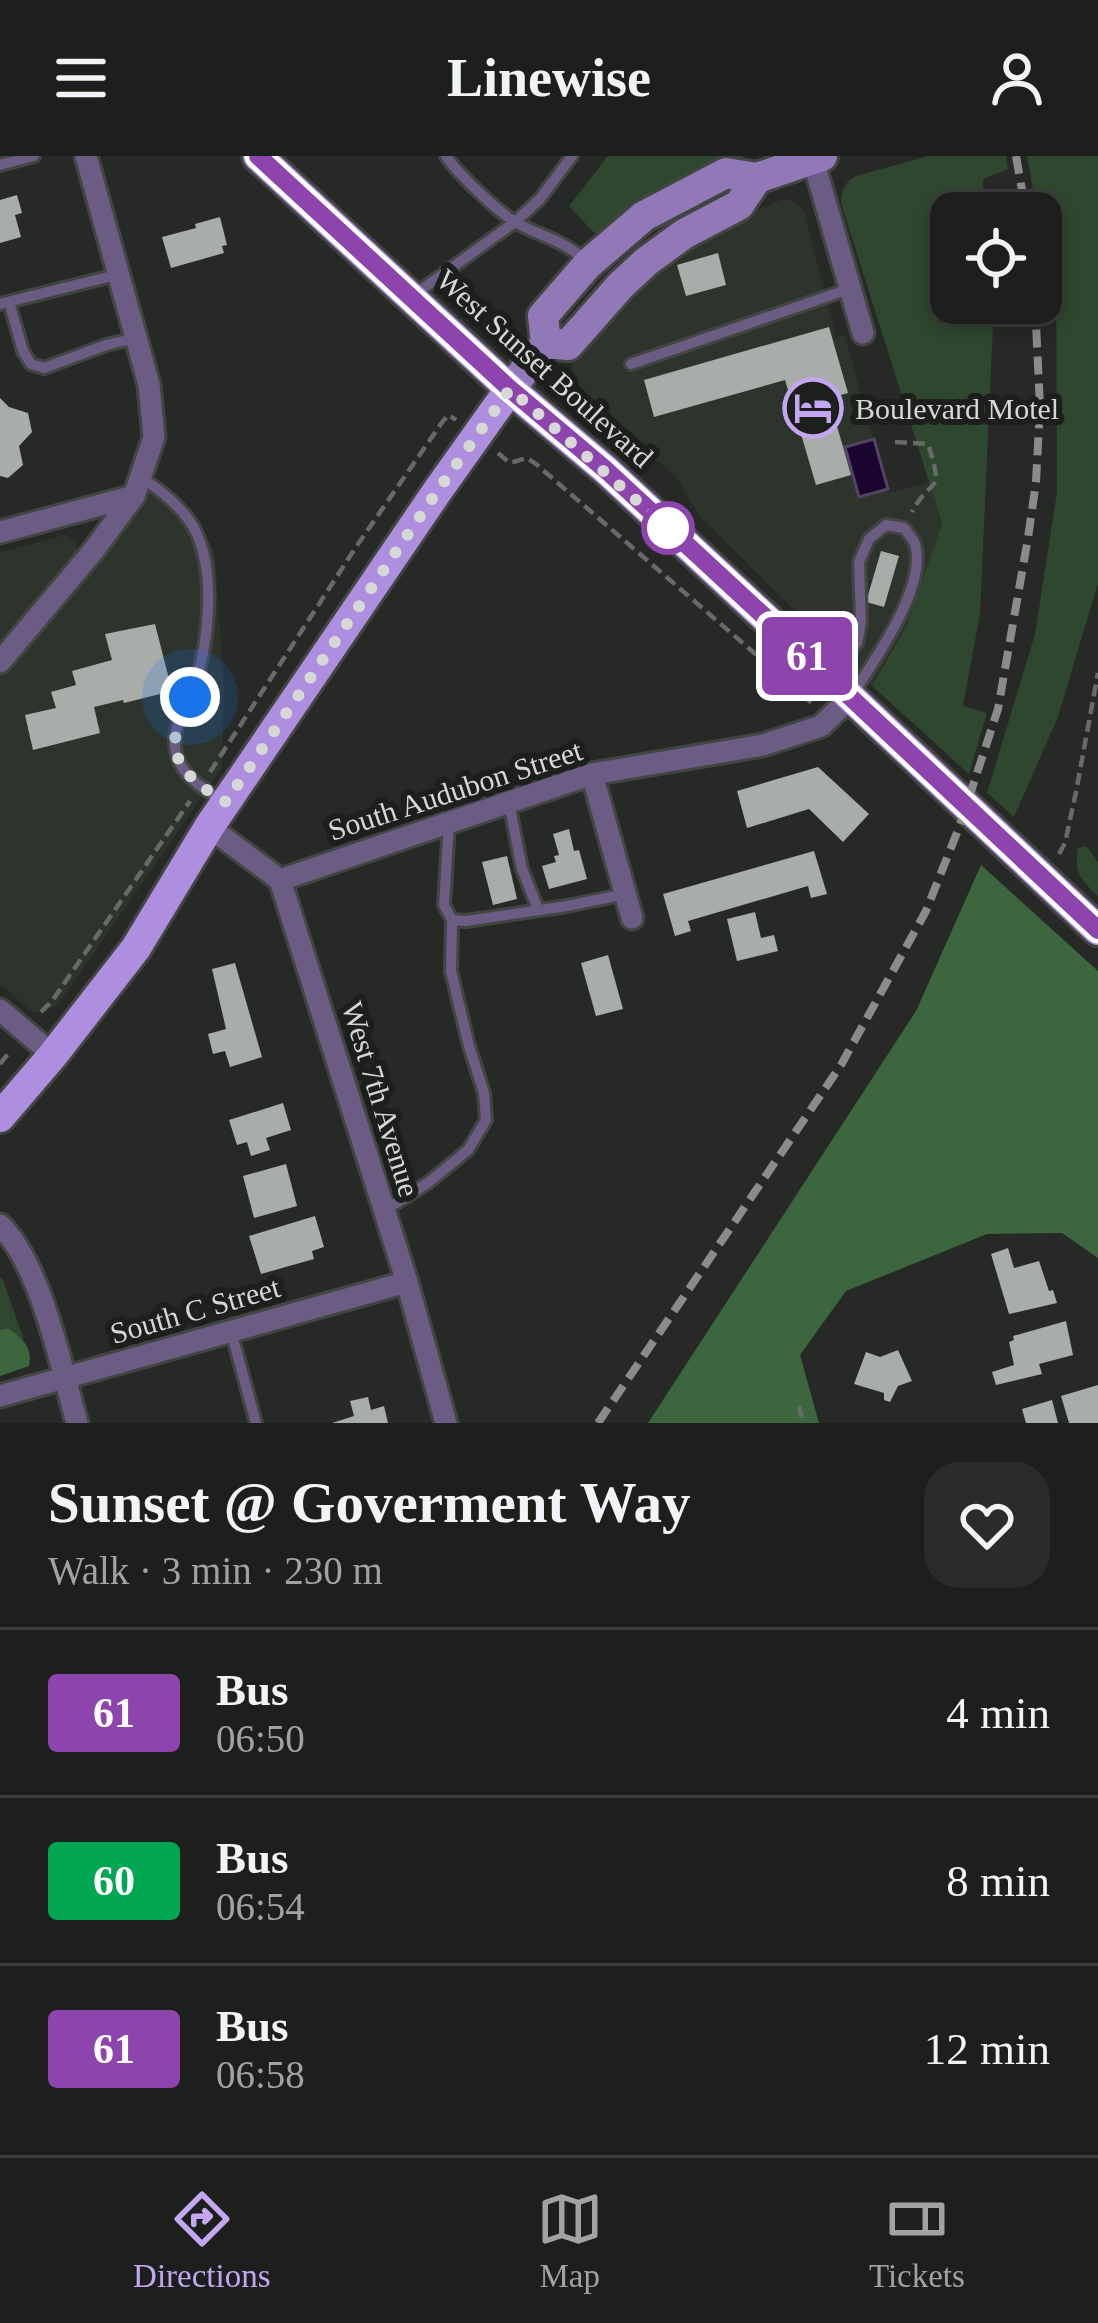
<!DOCTYPE html>
<html lang="en">
<head>
<meta charset="utf-8">
<style>
	:root { --surface:#1c1f1c; --page:#292c29; --text:#f1f3f6; --muted:#a0a2a3; --line:#3a3d3b; --accent:#c3a7f2 }
	body { margin:0; font-family:"Times New Roman",serif; background:var(--page); color:var(--text); height:100vh; display:flex; flex-direction:column; font-size:45px; white-space:nowrap }
	* { box-sizing:border-box; margin:0 }
	p { font-size:39px; color:var(--muted) }
	.icon { flex:none; width:66px; height:66px; fill:none; stroke:currentColor; stroke-width:2; stroke-linecap:round; stroke-linejoin:round }
	.map { position:relative; height:1267px; overflow:hidden }
	.panel { display:flex; flex-direction:column; background:var(--surface); flex:1 }
	.panel>* { flex:none }
	.badge { padding:0 24px; border-radius:9px; font-size:42px; line-height:78px }
	.tools { position:absolute; left:930px; top:36px; display:grid; gap:24px }
	.tools a { display:grid; place-items:center; width:132px; height:132px; border-radius:24px; background:var(--surface); box-shadow:0 6px 18px #0003,0 0 0 3px var(--line); font-size:60px }
	.you { position:absolute; width:60px; height:60px; margin:-30px; border:9px solid #fff; border-radius:50%; background:#1a73e8; box-shadow:0 0 0 18px #1a73e833 }
	.map>.badge { position:absolute; translate:-50% -50%; box-shadow:0 0 0 6px #fff }
	.round { display:grid; place-items:center; flex:none; width:126px; height:126px; border-radius:36px; background:var(--page) }
	.summary { display:flex; align-items:center; justify-content:space-between; height:204px; padding:0 48px }
	h1 { font-size:57px; font-weight:700; line-height:90px }
	ul { padding:0; list-style:none }
	li { display:flex; align-items:center; gap:36px; height:168px; padding:0 48px; border-top:3px solid var(--line) }
	li div { flex:1 }
	li b { display:block; font-size:45px }
	li em { font-style:normal }
	li .badge { min-width:132px; font-weight:700; text-align:center }
	header { display:flex; justify-content:space-between; align-items:center; height:156px; padding:0 48px; background:var(--surface); font-size:54px; font-weight:700 }
	.menu { display:flex; justify-content:space-around; align-items:center; height:168px; border-top:3px solid var(--line); background:var(--surface); font-size:33px; color:var(--muted) }
	.menu a { display:grid; justify-items:center; gap:6px }
	.menu .on { color:var(--accent) }
	.map>svg:first-child { display:block }
	.built { fill:#2c342c }
	.green { fill:#2e472e }
	.forest { fill:#3c663d }
	.water { fill:#1a0530; stroke:#524462; stroke-width:3 }
	.building { fill:#a9ada9 }
	.lines { fill:none; stroke-linecap:round; stroke-linejoin:round }
	.lane-casing { stroke:#424541; stroke-width:16 }
	.street-casing { stroke:#424541; stroke-width:27 }
	.secondary-casing { stroke:#424541; stroke-width:36 }
	.primary-casing { stroke:#424541; stroke-width:36 }
	.path { stroke:#676a66; stroke-width:4.5; stroke-dasharray:12 6; stroke-linecap:butt }
	.lane { stroke:#6b5c83; stroke-width:10 }
	.street { stroke:#6b5c83; stroke-width:21 }
	.secondary { stroke:#9179b7; stroke-width:30 }
	.primary { stroke:#ae8edf; stroke-width:30 }
	.rail { stroke:#8a8c89; stroke-width:8; stroke-dasharray:18 9; stroke-linecap:butt }
	.line-casing { stroke:#fff; stroke-width:27 }
	.line { stroke:#8e44ad; stroke-width:18 }
	.walk { stroke:#d6d8d6; stroke-width:12; stroke-dasharray:0 21.6 }
	.stop-dot { fill:#fff; stroke:#8e44ad; stroke-width:6 }
	.labels { text-anchor:middle; dominant-baseline:central; stroke-width:12; stroke-linejoin:round; paint-order:stroke }
	.street-label { font-size:30px; fill:#d6d8d6; stroke:#1c1f1c }
	.poi-label { font-size:30px; fill:#d6d8d6; stroke:#1c1f1c; text-anchor:start }
</style>
</head>
<body>
<header><svg class="icon" aria-label="menu" viewBox="0 0 24 24"><path d="M4 6h16M4 12h16M4 18h16"/></svg>Linewise<svg class="icon" aria-label="person" viewBox="0 0 24 24"><circle cx="12" cy="8" r="4"/><path d="M4 21q1-7 8-7t8 7"/></svg></header>
<div class="map">
<svg width="1098" height="1267" viewBox="0 0 1098 1267">
	<rect width="100%" height="100%" fill="#262925"/>
	<g class="built">
		<polygon points="783,43 794,45 804,55 836,181 845,179 888,337 929,326 942,367 907,469 872,530 699,360 676,321 580,233 574,221 572,210 577,197 642,126 692,88 731,65"/>
		<polygon points="153,324 192,356 215,397 224,532 222,612 59,847 45,856 31,855 0,828 0,523 143,352"/>
		<polygon points="65,379 77,387 76,396 0,486 0,396"/>
	</g>
	<g class="green">
		<polygon points="608,0 745,0 729,5 598,81 569,50"/>
		<path d="M928 0H1006L1008 13 983 23 984 57H951V147H991L993 169 980 458 963 550 987 557 969 618 872 530 907 469 942 367 841 47C842 33 844 27 856 20Z"/>
		<polygon points="1027,0 1098,0 1098,427 1058,561 1014,661 987,637 1035,478 1057,336 1056,92 1050,54 1037,56"/>
		<path d="M1086 690 1098 706V740C1080 723 1074 717 1078 692Z"/>
		<polygon points="0,1121 3,1124 24,1184 8,1172 0,1174"/>
	</g>
	<g class="forest">
		<polygon points="981,709 1098,815 1098,1102 1062,1077 987,1078 846,1135 800,1199 819,1267 648,1267 916,855"/>
		<path d="M8 1172C22 1182 33 1191 29 1210L0 1220V1174Z"/>
	</g>
	<polygon class="water" points="874,283 888,333 859,341 845,291"/>
	<g class="building">
		<polygon points="17,39 22,57 15,59 21,81 0,87 0,44"/>
		<polygon points="220,61 227,89 222,90 224,97 171,112 162,81 196,72 195,68"/>
		<polygon points="718,97 726,129 686,140 677,109"/>
		<polygon points="829,171 848,237 829,242 851,319 816,329 785,224 654,261 644,224"/>
		<polygon points="0,242 9,251 28,257 32,276 19,290 23,309 8,322 0,320"/>
		<polygon points="881,395 899,400 884,451 866,446"/>
		<polygon points="155,468 172,535 124,547 123,544 94,551 100,577 33,594 25,559 56,552 51,536 76,529 72,515 112,504 105,478"/>
		<polygon points="818,611 869,658 843,686 809,653 747,672 737,635"/>
		<polygon points="569,673 574,695 579,694 587,723 549,733 542,710 556,706 554,700 559,699 553,678"/>
		<polygon points="814,695 827,738 811,742 808,730 688,765 691,775 675,780 663,738"/>
		<polygon points="507,700 517,743 493,749 482,706"/>
		<polygon points="755,756 761,782 774,779 778,795 737,805 727,763"/>
		<polygon points="608,799 623,853 596,860 581,807"/>
		<polygon points="235,807 262,901 230,911 225,895 213,898 208,878 226,873 212,813"/>
		<polygon points="283,947 291,974 266,982 270,994 251,1000 247,986 237,989 229,964"/>
		<polygon points="286,1008 297,1050 254,1062 243,1020"/>
		<polygon points="315,1060 324,1091 312,1095 314,1103 261,1118 249,1080"/>
		<polygon points="1008,1092 1014,1112 1039,1105 1049,1135 1053,1134 1057,1147 1009,1158 991,1098"/>
		<polygon points="1066,1165 1073,1199 1039,1208 1042,1218 996,1229 992,1216 1014,1209 1009,1186 1014,1184 1013,1180"/>
		<polygon points="898,1194 912,1225 898,1230 890,1246 884,1244 884,1237 854,1228 866,1196 880,1201"/>
		<polygon points="1098,1229 1098,1267 1069,1267 1061,1240"/>
		<polygon points="368,1241 371,1254 384,1250 388,1267 332,1267 354,1260 350,1245"/>
		<polygon points="1052,1244 1058,1267 1026,1267 1022,1253"/>
	</g>
	<g class="lines">
		<defs>
			<g id="lane">
				<path d="M446 0C458 18 499 57 517 67 541 81 565 84 585 105"/>
				<polyline points="0,9 34,0"/>
				<polyline points="414,139 515,66 540,43 572,0"/>
				<polyline points="9,146 23,195 31,208 44,212 106,189 136,182"/>
				<polyline points="0,148 120,118"/>
				<polyline points="631,208 849,133"/>
				<path d="M141 321C158 333 176 346 189 364 219 407 209 490 192 537 185 554 173 570 175 590 177 617 200 631 222 644"/>
				<path d="M826 516 857 487 861 466 859 406 869 383 886 369 904 372C906 374 914 385 915 388 928 430 874 505 852 539"/>
				<polyline points="509,647 522,713 538,753"/>
				<polyline points="449,667 444,749 452,764 466,765 567,750 626,738"/>
				<polyline points="384,1055 429,1026 468,994 486,964 484,937 469,890 451,815 452,764"/>
				<polyline points="231,1175 256,1267"/>
			</g>
			<g id="street">
				<polyline points="812,0 863,177"/>
				<polyline points="0,376 134,340"/>
				<polyline points="0,506 94,394 134,340 154,281 149,229 86,0"/>
				<polyline points="592,618 632,762"/>
				<polyline points="209,671 280,724 407,1126 446,1267"/>
				<polyline points="280,724 592,618 763,589 821,570 850,542"/>
				<polyline points="0,854 53,899"/>
				<path d="M0 1069C41 1109 61 1210 77 1267"/>
				<polyline points="0,1240 407,1126"/>
			</g>
			<g id="secondary">
				<polyline points="546,187 568,189 621,129 647,105 684,78 739,49 757,22"/>
				<polyline points="510,233 546,187 543,160 588,108 644,60 726,17 757,22 822,0"/>
			</g>
			<g id="primary">
				<polyline points="258,0 510,233 606,314 825,517 1098,774"/>
				<polyline points="0,961 53,899 136,792 209,671 436,337 510,233"/>
			</g>
		</defs>
		<use href="#lane" class="lane-casing"/>
		<use href="#street" class="street-casing"/>
		<use href="#secondary" class="secondary-casing"/>
		<use href="#primary" class="primary-casing"/>
		<g class="path">
			<path d="M895 286 928 288C945 342 932 318 912 356"/>
			<polyline points="498,297 510,307 527,302 536,308 812,547"/>
			<polyline points="210,616 356,391 443,265 449,259 456,264"/>
			<polyline points="1059,698 1065,687 1076,636 1098,517"/>
			<polyline points="41,856 52,845 190,645"/>
			<polyline points="0,908 11,894"/>
			<polyline points="799,1250 803,1267"/>
		</g>
		<use href="#lane" class="lane"/>
		<use href="#street" class="street"/>
		<use href="#secondary" class="secondary"/>
		<use href="#primary" class="primary"/>
		<g class="rail">
			<polyline points="1016,0 1026,57"/>
			<polyline points="598,1267 841,909 926,755 960,669 998,553 1028,382 1036,326 1040,251 1035,147"/>
		</g>
	</g>
	<g class="lines">
		<defs>
			<polyline id="line" points="258,0 510,233 606,314 794,488 1098,774"/>
		</defs>
		<use href="#line" class="line-casing"/>
		<use href="#line" class="line"/>
		<path class="walk" d="M190 541C160 595 177 617 226 646L436 337 510 233 668 372"/>
	</g>
	<defs>
		<symbol id="hotel-ring" viewBox="-11 -11 22 22"><circle r="9.5" fill="#1c1f1c" stroke="#c3a7f2" stroke-width="1.5"/><path d="M-6-4.5h1.5V1H6V5H4.5V3h-9V5H-6ZM-4 0a1.8 1.8 0 1 1 3.6 0ZM.5 0V-2.5h3Q6-2.5 6 0Z" fill="#c3a7f2"/></symbol>
	</defs>
	<g fill-rule="evenodd">
		<use href="#hotel-ring" x="780" y="219" width="66" height="66"/>
	</g>
	<circle class="stop-dot" cx="668" cy="372" r="24"/>
	<g class="labels">
		<g class="street-label">
			<text transform="translate(545 212) rotate(42)">West Sunset Boulevard</text>
			<text transform="translate(455 634) rotate(-18)">South Audubon Street</text>
			<text transform="translate(381 943) rotate(73)">West 7th Avenue</text>
			<text transform="translate(195 1154) rotate(-16)">South C Street</text>
		</g>
		<g class="poi-label">
			<text x="855" y="252">Boulevard Motel</text>
		</g>
	</g>
</svg>
<div class="tools">
<a><svg class="icon" aria-label="locate" viewBox="0 0 24 24"><circle cx="12" cy="12" r="6"/><path d="M12 2v4M12 18v4M2 12h4M18 12h4"/></svg></a>
</div>
<div class="you" style="left:190px;top:541px"></div>
<b class="badge" style="left:807px;top:500px;background:#8e44ad;color:#fff">61</b>
</div>
<section class="panel">
<div class="summary"><div><h1>Sunset @ Goverment Way</h1><p>Walk · 3 min · 230 m</p></div><a class="round"><svg class="icon" aria-label="heart" viewBox="0 0 24 24"><path d="M12 20l-8-8c-3-5 5-10 8-4 3-6 11-1 8 4z"/></svg></a></div>
<ul>
<li><span class="badge" style="background:#8e44ad;color:#fff">61</span><div><b>Bus</b><p>06:50</p></div><em>4 min</em></li>
<li><span class="badge" style="background:#00a651;color:#fff">60</span><div><b>Bus</b><p>06:54</p></div><em>8 min</em></li>
<li><span class="badge" style="background:#8e44ad;color:#fff">61</span><div><b>Bus</b><p>06:58</p></div><em>12 min</em></li>
</ul>
</section>
<nav class="menu">
<a class="on"><svg class="icon" aria-label="directions" viewBox="0 0 24 24"><path d="M12 3l9 9-9 9-9-9zM9 14v-3h6M13 9l2 2-2 2"/></svg>Directions</a>
<a><svg class="icon" aria-label="map" viewBox="0 0 24 24"><path d="M3 6l6-2 6 2 6-2v14l-6 2-6-2-6 2zM9 4v14M15 6v14"/></svg>Map</a>
<a><svg class="icon" aria-label="tickets" viewBox="0 0 24 24"><path d="M3 7h18v10H3zM15 7v10"/></svg>Tickets</a>
</nav>
</body>
</html>
